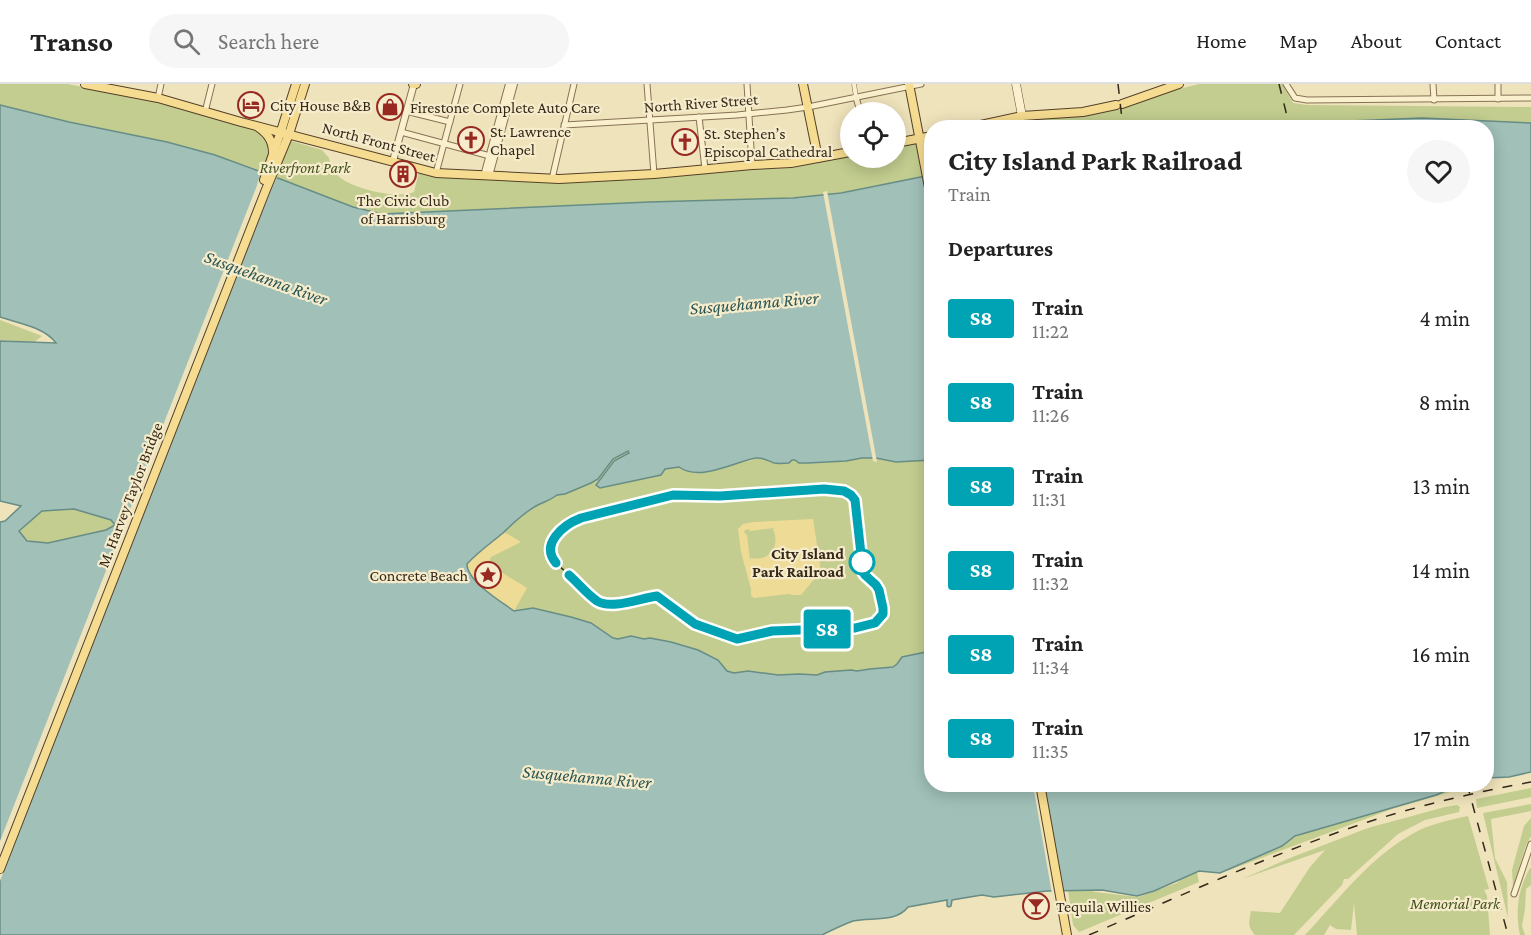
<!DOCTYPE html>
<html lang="en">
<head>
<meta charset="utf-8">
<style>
	:root { --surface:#fff; --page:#f6f6f6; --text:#222; --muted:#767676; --line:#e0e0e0 }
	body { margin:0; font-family:"Crimson Pro",serif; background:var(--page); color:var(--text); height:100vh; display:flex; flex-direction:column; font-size:22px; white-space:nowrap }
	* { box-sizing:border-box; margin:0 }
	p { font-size:20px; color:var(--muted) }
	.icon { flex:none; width:33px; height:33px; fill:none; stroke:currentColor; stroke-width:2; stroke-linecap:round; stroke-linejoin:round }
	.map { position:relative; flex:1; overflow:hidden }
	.side { position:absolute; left:924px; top:36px; width:570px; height:672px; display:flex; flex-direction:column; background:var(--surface); border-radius:24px; box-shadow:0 3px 15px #0003 }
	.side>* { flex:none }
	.badge { padding:0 12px; border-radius:4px; font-size:21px; line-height:39px }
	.buttons { position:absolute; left:840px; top:18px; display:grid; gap:12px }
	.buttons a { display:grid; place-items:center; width:66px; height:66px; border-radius:50%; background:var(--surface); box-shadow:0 3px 15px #0003; font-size:30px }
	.map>.badge { position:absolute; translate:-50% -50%; box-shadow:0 0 0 3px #fff }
	h2 { padding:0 24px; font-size:22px; line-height:54px }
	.round { display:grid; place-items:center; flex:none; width:63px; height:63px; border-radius:32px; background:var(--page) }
	.headline { display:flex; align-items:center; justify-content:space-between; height:102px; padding:0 24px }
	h1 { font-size:28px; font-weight:700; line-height:45px }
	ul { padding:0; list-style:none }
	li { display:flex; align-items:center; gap:18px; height:84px; padding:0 24px }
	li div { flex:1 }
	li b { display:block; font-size:22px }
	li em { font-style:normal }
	li .badge { min-width:66px; font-weight:700; text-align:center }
	header { display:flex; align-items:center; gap:36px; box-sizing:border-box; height:84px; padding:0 30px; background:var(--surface); border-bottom:2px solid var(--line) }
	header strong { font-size:28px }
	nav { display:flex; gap:33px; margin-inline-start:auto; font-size:21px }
	.search { width:420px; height:54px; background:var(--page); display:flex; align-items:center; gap:15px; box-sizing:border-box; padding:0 21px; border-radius:33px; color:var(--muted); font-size:22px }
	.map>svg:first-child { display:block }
	.green { fill:#c2cd8f }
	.sand { fill:#eddb96; fill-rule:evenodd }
	.water { fill:#a0c0b8; stroke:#678d86; stroke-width:1.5; fill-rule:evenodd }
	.pier { fill:#efe3bb }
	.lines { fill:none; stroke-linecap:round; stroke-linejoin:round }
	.pedestrian-casing { stroke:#877255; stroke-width:5 }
	.minor-casing { stroke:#877255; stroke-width:7 }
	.tertiary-casing { stroke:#877255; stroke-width:8 }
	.secondary-casing { stroke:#685338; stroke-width:9 }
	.primary-casing { stroke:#54402a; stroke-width:10 }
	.pedestrian { stroke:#faf0ce; stroke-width:4 }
	.minor { stroke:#faf0ce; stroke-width:5 }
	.tertiary { stroke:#faf0ce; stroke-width:6 }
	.secondary { stroke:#faf0ce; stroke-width:8 }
	.primary { stroke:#f6dc90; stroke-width:8 }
	.rail { stroke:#35291a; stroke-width:1.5; stroke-dasharray:10 10; stroke-linecap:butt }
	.line-casing { stroke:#fff; stroke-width:14 }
	.line { stroke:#00a3b4; stroke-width:9 }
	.stop-dot { fill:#fff; stroke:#00a3b4; stroke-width:3 }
	.labels { text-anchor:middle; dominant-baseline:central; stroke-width:4.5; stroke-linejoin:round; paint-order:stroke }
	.street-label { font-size:16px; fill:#35291a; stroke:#f6eccb }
	.poi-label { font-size:16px; fill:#35291a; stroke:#f6eccb; text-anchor:start }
	.park-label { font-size:16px; font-style:italic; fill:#435220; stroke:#f6eccb }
	.stop-label { font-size:16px; font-weight:bold; fill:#35291a; stroke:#f6eccb; text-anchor:end }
	.water-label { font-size:18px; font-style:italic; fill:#295655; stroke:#f6eccb }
</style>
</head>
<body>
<header>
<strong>Transo</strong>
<div class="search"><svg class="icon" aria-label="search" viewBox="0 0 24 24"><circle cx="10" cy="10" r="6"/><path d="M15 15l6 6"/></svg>Search here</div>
<nav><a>Home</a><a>Map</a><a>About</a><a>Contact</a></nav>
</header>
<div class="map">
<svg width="1531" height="851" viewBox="0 0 1531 851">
	<rect width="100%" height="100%" fill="#efe3bb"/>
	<g class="green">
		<path d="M0 0H68L158 18 322 66 329 74 330 78 328 80C333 86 338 93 345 97 362 106 396 115 414 108L419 88 604 96 753 85 792 84 850 72V74H896V63L931 56V91L841 109 793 114 649 118 382 130 353 123 283 96 215 71 167 58 69 38 0 21Z"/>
		<polygon points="1199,0 1282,0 1293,19 1307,21 1531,23 1531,39 1422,34 1357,36 1288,44 991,44 1024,37 1081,32 1113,26 1131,22 1168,8"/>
		<polygon points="0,236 42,252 34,258 0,256"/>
		<path d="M628 367 629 369 614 377 596 401 600 404 665 385 680 383C698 397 728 380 749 377 754 376 753 375 758 374 765 374 770 379 776 380 781 380 789 376 795 376L799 379H808L846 377 862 374H876L896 378 931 376V567L902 573 897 580 892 583 870 585 857 587 853 586 825 588 817 591 799 590 778 591 748 587 734 589 727 587 718 576 698 566 671 558 650 554 644 555 631 552 618 555 613 554 591 539 571 533 533 524 519 526H515L467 480 510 442 535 423 557 411 570 408 591 399 598 395 613 375Z"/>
		<polygon points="74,425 111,436 116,441 106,446 48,459 27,457 18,447 42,427"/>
		<polygon points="1449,701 1460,701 1461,705 1392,725 1227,787 1225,784 1282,761 1285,757 1334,738"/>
		<polygon points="1531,704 1531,713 1477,724 1476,715"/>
		<polygon points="1531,720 1531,727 1491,735 1495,774 1507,798 1508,834 1483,729"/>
		<path d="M1457 721 1460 723 1459 728 1425 736 1398 750 1348 795H1344L1342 801 1294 851H1255C1247 841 1249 839 1251 827L1280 829 1310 783 1325 766 1242 795 1290 774 1368 744 1445 723Z"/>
		<path d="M1468 732 1489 805 1484 806 1487 812 1490 851H1357L1354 819 1351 846 1336 845 1330 841 1324 851H1305C1339 815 1370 773 1414 749 1430 740 1450 736 1468 732Z"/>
		<polygon points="1531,734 1531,752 1526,761 1513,803 1512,786 1524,742"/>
		<polygon points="1196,784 1199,798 1079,848 1073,841 1068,806 1083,804 1095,808 1138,813 1177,799 1187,789"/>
		<path d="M1530 784H1531V801L1526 805 1525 825 1522 842 1525 851H1520C1515 827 1518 805 1530 784Z"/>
	</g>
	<g class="sand">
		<path d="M813 435 821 487 801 511H792L789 510 754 514 751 511V505L741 468 738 445 743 440 753 438ZM775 444 773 445C781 462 769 478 751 474L750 476 747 451 744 448 745 446 748 445 750 447Z"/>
		<path d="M504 448 521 458 491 473 488 480 527 504 514 527C504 520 460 492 468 478 475 467 493 456 504 448Z"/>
	</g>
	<g class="water">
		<path d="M0 21 69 38 167 58 215 71 283 96 353 123 382 130 649 118 793 114 841 109 931 91V376L896 378 876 374H862L846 377 808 379H799L795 376H792L789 379C784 379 779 380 774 379 768 377 763 373 756 374 734 378 700 398 679 383L665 385 661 391 600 404 596 401 614 377 629 369 628 367 613 375 598 395 591 399 565 410 557 411C551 416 543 418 536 422 524 429 513 439 503 449 491 459 478 468 467 480 467 497 500 517 514 527L533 524 571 533 591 539 613 554 618 555 631 552 644 555 650 554 671 558 698 566 718 576 727 587 734 589 748 587 778 591 799 590 817 591 825 588 851 586 857 587 870 585 893 583 897 580 902 573 931 567 932 700 1459 701 1436 711 1295 752 1282 762 1220 789 1199 787 1154 807 1137 812 1102 806 1047 807 994 813 982 811 952 816 951 822 949 823 947 822V816L908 823C896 839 871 833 853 837 842 841 832 846 822 851H0V438L5 437 21 422 0 417V257L56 259C44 243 18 239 0 233ZM74 425 111 436 115 441 106 446 48 459 27 457 19 447 42 427Z"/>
		<polygon points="1422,34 1531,39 1531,688 1509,693 1487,694 1486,44 1288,44 1349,37"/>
	</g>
	<g class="pier">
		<polygon points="262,85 278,91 270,108 0,797 0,757 256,104"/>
		<polygon points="827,107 877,378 873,377 823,108"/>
		<polygon points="1033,701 1044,701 1064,811 1052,810"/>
	</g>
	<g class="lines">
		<defs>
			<polyline id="pedestrian" points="854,0 856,13"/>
			<g id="minor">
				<polyline points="647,0 654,90"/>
				<polyline points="747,0 752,81"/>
				<polyline points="1286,0 1295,14 1307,16 1531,14"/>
				<polyline points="1433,0 1434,16"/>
				<polyline points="856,13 860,28"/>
				<polyline points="158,14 161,0"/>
				<polyline points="1498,15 1498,0"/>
				<polyline points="406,27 450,38"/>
				<polyline points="205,28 212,0"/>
				<polyline points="699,33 705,85"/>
				<polyline points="564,41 737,31 787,26 808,23 921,0"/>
				<polyline points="401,48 490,72"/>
				<polyline points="436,89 460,0"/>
				<polyline points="552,95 574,0"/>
				<polyline points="1514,810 1531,760"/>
			</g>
			<g id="tertiary">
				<polyline points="393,77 414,0"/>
				<polyline points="484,92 509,0"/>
				<polyline points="489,92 514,0"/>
			</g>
			<polyline id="secondary" points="1016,0 1022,32"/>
			<g id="primary">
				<polyline points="85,0 158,14 241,38 436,89 559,95 654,90 752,81 791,79 850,68"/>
				<polyline points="413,0 416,0"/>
				<polyline points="803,0 818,74"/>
				<polyline points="909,0 932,119"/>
				<polyline points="1122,20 1179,0"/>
				<path d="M258 43C268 50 273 57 273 69"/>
				<polyline points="967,44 1022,32 1083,28 1116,21"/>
				<polyline points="896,59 932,52"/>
				<polyline points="264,96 281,47 296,0"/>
				<polyline points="1040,700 1067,851"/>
				<polyline points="0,785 265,108 289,50 305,0"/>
			</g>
		</defs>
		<use href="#pedestrian" class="pedestrian-casing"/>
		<use href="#minor" class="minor-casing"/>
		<use href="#tertiary" class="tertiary-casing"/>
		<use href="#secondary" class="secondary-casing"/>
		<use href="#primary" class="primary-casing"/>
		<use href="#pedestrian" class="pedestrian"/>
		<use href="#minor" class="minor"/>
		<use href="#tertiary" class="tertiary"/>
		<use href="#secondary" class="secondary"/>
		<use href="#primary" class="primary"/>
		<g class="rail">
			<polyline points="1118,0 1123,44"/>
			<polyline points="1279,0 1290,44"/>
			<path d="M824 405C836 407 847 405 855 416L863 488 865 491 876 501 879 506 883 523V530L875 539 855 544 773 547 737 554 695 540 657 512 612 521 604 520 594 514 556 479 552 473 551 464 552 457 556 451 572 438 581 434 673 411 720 412Z"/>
			<polyline points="1467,700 1508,851"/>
			<path d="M1089 851C1180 812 1274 769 1368 738 1421 721 1476 708 1531 698"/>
		</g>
	</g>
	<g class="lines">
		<defs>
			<path id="line" d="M556 479C540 460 563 441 581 434L673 411 720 412 824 405 844 407 851 411 855 416 863 488 865 491 876 501 879 506 883 524V530L875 539 855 544 772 547 737 555 695 540 657 512C640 514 612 526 597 517 587 510 578 499 569 491"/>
		</defs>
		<use href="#line" class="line-casing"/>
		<use href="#line" class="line"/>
	</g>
	<defs>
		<symbol id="hotel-ring" viewBox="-11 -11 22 22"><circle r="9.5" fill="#f6eccb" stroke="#982822" stroke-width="1.5"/><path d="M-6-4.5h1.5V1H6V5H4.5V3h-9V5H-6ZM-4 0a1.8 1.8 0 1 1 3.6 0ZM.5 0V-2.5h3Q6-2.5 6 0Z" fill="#982822"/></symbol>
		<symbol id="shop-ring" viewBox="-11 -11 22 22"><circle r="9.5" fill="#f6eccb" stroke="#982822" stroke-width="1.5"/><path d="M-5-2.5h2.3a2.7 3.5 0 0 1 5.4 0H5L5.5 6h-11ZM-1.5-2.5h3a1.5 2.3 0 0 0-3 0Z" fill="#982822"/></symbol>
		<symbol id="church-ring" viewBox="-11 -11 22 22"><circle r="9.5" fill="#f6eccb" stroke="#982822" stroke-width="1.5"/><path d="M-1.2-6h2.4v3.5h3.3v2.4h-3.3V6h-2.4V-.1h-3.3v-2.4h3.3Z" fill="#982822"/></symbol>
		<symbol id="building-ring" viewBox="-11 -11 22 22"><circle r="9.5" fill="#f6eccb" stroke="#982822" stroke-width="1.5"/><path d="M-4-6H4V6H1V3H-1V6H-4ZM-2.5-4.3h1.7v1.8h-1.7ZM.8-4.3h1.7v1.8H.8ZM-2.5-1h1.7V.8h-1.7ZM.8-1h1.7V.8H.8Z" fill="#982822"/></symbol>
		<symbol id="sight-ring" viewBox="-11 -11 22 22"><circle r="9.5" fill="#f6eccb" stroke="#982822" stroke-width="1.5"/><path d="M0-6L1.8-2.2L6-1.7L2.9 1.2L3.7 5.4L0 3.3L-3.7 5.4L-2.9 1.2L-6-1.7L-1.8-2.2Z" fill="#982822"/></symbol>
		<symbol id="bar-ring" viewBox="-11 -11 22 22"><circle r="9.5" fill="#f6eccb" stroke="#982822" stroke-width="1.5"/><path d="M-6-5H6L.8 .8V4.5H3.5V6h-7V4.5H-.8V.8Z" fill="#982822"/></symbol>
	</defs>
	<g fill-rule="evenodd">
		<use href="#hotel-ring" x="236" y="6" width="30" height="30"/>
		<use href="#shop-ring" x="375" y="8" width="30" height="30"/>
		<use href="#church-ring" x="456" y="41" width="30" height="30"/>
		<use href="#church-ring" x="670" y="43" width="30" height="30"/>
		<use href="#building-ring" x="388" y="75" width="30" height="30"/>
		<use href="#sight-ring" x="473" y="476" width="30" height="30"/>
		<use href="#bar-ring" x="1021" y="807" width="30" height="30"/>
	</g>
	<circle class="stop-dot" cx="862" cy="478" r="12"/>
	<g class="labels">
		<g class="street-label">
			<text transform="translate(701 19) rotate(-4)">North River Street</text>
			<text transform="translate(379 58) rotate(15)">North Front Street</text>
			<text transform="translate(130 411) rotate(-69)">M. Harvey Taylor Bridge</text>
		</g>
		<g class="poi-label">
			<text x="270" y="21">City House B&amp;B</text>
			<text x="410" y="23">Firestone Complete Auto Care</text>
			<text x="490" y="47">St. Lawrence<tspan x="490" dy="18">Chapel</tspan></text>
			<text x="704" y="49">St. Stephen’s<tspan x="704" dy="18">Episcopal Cathedral</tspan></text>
			<text x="403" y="116" text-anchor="middle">The Civic Club<tspan x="403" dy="18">of Harrisburg</tspan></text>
			<text x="468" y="491" text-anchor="end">Concrete Beach</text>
			<text x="1056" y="822">Tequila Willies</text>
		</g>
		<g class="park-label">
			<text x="305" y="83">Riverfront Park</text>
			<text x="1455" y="819">Memorial Park</text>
		</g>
		<g class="stop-label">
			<text x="844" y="469">City Island<tspan x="844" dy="18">Park Railroad</tspan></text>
		</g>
		<g class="water-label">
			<text transform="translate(266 194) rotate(20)">Susquehanna River</text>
			<text transform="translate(754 219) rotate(-5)">Susquehanna River</text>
			<text transform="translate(587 693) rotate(5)">Susquehanna River</text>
		</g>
	</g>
</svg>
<div class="buttons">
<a><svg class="icon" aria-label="locate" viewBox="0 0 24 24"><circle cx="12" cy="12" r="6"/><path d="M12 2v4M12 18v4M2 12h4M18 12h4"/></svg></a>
</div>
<b class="badge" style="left:827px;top:545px;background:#00a3b4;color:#fff">S8</b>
<section class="side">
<div class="headline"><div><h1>City Island Park Railroad</h1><p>Train</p></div><a class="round"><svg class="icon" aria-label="heart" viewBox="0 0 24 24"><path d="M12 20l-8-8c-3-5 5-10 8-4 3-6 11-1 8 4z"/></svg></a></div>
<h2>Departures</h2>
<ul>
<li><span class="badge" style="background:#00a3b4;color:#fff">S8</span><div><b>Train</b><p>11:22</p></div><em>4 min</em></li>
<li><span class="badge" style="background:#00a3b4;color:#fff">S8</span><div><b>Train</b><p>11:26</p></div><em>8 min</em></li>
<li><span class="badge" style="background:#00a3b4;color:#fff">S8</span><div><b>Train</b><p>11:31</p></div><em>13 min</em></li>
<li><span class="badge" style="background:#00a3b4;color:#fff">S8</span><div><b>Train</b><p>11:32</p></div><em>14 min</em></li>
<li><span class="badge" style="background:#00a3b4;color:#fff">S8</span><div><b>Train</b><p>11:34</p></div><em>16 min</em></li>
<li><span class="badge" style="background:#00a3b4;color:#fff">S8</span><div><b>Train</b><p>11:35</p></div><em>17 min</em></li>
</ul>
</section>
</div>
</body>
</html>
